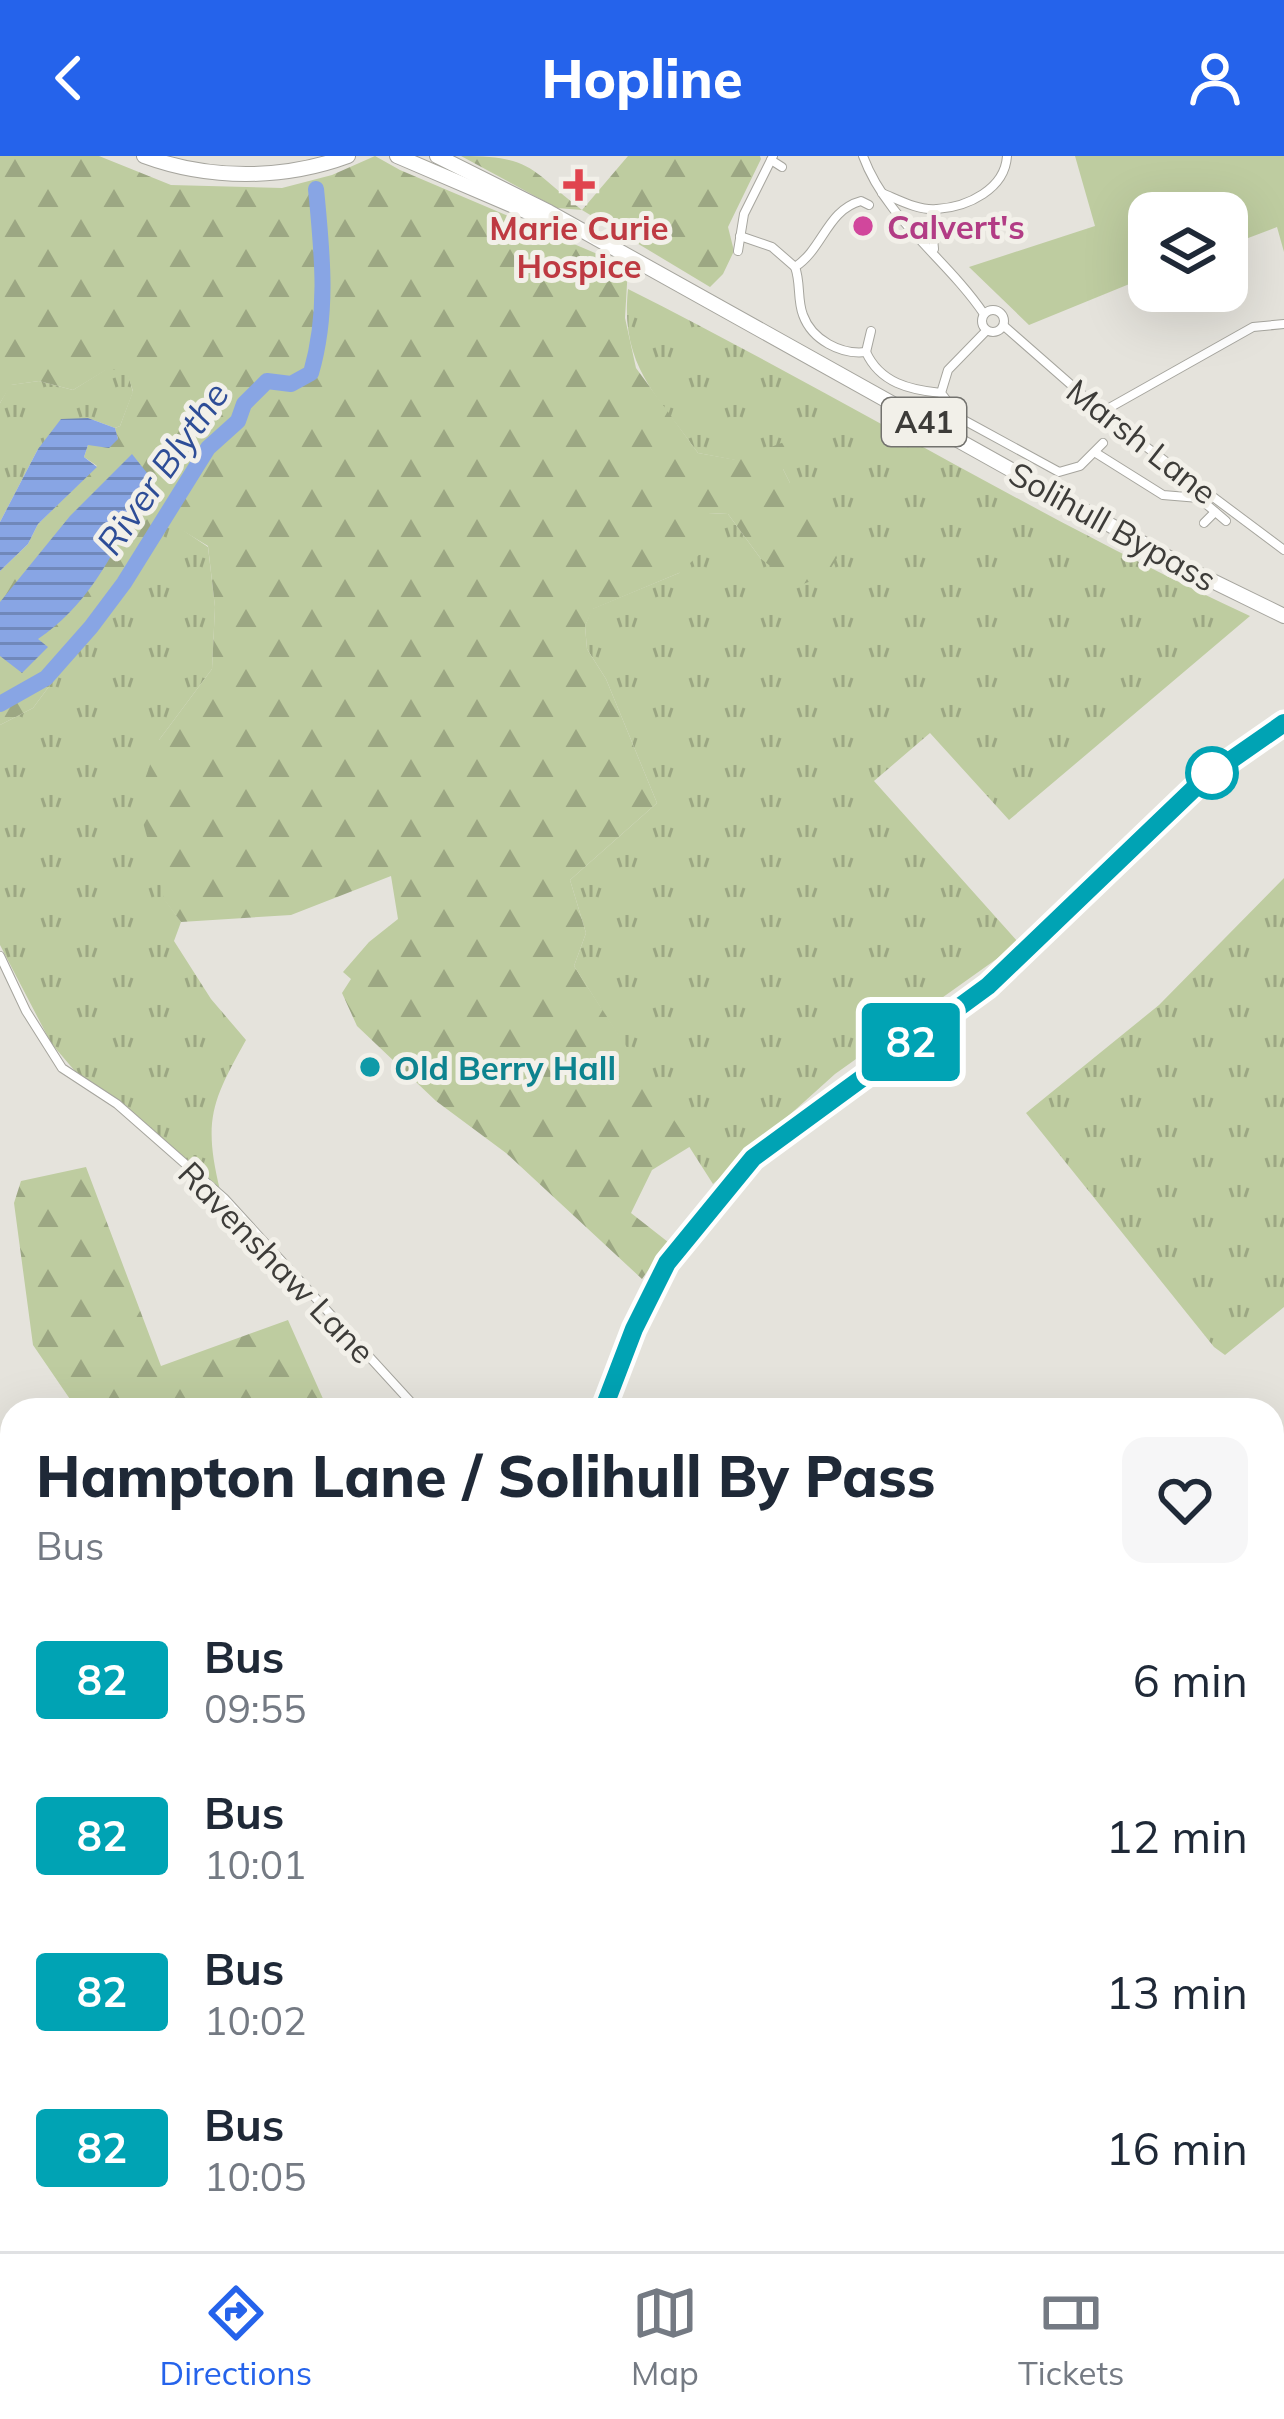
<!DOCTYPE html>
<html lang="en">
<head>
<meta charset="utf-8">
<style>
	:root { --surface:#fff; --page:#f6f6f7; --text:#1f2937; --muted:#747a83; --line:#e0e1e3; --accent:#2563eb }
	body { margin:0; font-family:Mulish,sans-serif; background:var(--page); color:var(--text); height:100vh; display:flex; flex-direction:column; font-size:45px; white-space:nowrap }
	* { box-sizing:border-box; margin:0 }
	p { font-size:39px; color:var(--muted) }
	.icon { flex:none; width:66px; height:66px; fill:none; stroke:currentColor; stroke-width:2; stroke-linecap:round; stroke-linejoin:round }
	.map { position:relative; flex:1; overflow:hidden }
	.drawer { position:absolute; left:0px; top:1242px; width:1284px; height:855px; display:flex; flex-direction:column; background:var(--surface); border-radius:36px 36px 0 0; box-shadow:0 12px 48px #0002 }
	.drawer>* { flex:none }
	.badge { padding:0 24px; border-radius:9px; font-size:42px; line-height:78px }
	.fabs { position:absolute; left:1128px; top:36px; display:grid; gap:24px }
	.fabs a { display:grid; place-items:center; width:120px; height:120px; border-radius:24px; background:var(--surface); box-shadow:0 12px 48px #0002; font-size:60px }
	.map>.badge { position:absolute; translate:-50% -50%; box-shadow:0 0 0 6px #fff }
	.round { display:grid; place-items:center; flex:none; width:126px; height:126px; border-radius:24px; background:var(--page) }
	.head { display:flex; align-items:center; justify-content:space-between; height:204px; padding:0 36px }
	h1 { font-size:57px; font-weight:800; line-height:90px }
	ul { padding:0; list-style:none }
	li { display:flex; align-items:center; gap:36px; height:156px; padding:0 36px }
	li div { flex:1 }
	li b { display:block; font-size:45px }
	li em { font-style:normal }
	li .badge { min-width:132px; font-weight:700; text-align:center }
	header { display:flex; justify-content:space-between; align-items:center; height:156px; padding:0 36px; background:var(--accent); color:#fff; font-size:54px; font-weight:800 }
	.dock { display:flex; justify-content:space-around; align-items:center; height:168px; border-top:3px solid var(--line); background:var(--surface); font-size:33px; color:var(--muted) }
	.dock a { display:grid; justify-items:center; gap:6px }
	.dock .active { color:var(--accent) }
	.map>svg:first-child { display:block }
	.grass { fill:url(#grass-tufts) }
	.forest { fill:url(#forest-firs) }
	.park { fill:#becca0 }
	.water { fill:url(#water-rules) }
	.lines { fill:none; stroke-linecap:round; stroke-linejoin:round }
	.river { stroke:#88a5e4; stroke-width:16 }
	.minor-casing { stroke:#a6a59e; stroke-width:10 }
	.tertiary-casing { stroke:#a6a59e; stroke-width:14 }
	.secondary-casing { stroke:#a6a59e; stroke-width:15 }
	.trunk-casing { stroke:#a6a59e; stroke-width:16 }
	.minor { stroke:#fff; stroke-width:8 }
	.tertiary { stroke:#fff; stroke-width:10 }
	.secondary { stroke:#fff; stroke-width:12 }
	.trunk { stroke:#fff; stroke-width:14 }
	.line-casing { stroke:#fff; stroke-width:27 }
	.line { stroke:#00a3b4; stroke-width:18 }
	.health-dot { fill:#e0444e; stroke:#f2f0e9; stroke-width:4.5 }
	.hotel-dot { fill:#d1479c; stroke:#f2f0e9; stroke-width:4.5 }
	.stop-dot { fill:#fff; stroke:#00a3b4; stroke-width:6 }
	.culture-dot { fill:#0f9aa8; stroke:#f2f0e9; stroke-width:4.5 }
	.labels { text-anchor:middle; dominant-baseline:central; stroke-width:10; stroke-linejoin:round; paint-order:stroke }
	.shield { fill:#f2f0e9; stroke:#73726e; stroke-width:3 }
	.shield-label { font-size:30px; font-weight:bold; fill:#3d3c39 }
	.hotel-label { font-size:33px; font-weight:bold; fill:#b23c85; stroke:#f2f0e9; text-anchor:start }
	.health-label { font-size:33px; font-weight:bold; fill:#be3a42; stroke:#f2f0e9 }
	.street-label { font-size:33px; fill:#3d3c39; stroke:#f2f0e9 }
	.culture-label { font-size:33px; font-weight:bold; fill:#0d838f; stroke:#f2f0e9; text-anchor:start }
	.water-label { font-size:36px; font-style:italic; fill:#2e4d97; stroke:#f2f0e9 }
</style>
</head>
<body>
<header><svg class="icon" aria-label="back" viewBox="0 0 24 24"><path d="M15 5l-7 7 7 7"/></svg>Hopline<svg class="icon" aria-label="person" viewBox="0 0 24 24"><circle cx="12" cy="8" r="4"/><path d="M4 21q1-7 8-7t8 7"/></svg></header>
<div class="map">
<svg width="1284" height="2095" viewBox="0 0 1284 2095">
	<defs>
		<pattern id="grass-tufts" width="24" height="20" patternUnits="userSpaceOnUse" patternTransform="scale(3)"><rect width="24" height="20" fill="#becca0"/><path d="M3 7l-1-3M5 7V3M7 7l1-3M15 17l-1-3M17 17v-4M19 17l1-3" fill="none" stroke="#9ca783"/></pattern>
		<pattern id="forest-firs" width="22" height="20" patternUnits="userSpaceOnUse" patternTransform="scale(3)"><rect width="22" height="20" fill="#becca0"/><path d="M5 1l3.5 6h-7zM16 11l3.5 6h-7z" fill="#9ca783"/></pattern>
		<pattern id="water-rules" width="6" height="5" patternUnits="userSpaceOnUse" patternTransform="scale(3)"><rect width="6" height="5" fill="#88a5e4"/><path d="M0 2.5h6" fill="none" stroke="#7088ba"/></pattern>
	</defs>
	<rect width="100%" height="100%" fill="#e5e3dc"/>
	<g class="grass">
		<path d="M628 133C837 238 1038 362 1250 460L1009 664 930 577 874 625 1019 787 835 918 713 1028 574 810 586 777 570 724 657 647 606 523 587 493 585 470 592 453 679 417 708 357 728 358 761 403 790 327 783 313 698 297C657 239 620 210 628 133Z"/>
		<polygon points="105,214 127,214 133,236 120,270 115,272 88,262 38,293 0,366 0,247 10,229 39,225 73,234"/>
		<path d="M171 366 208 391 215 451 212 513 159 584 165 744 181 766 174 785 211 843 246 884C212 945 203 964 220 1034L74 914 51 887 0 789V569L33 552Z"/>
		<polygon points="1284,722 1284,1151 1225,1199 1214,1191 1026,957 1159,849"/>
	</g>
	<g class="forest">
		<polygon points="0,0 99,0 171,29 282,32 332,19 375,0 400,14 628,111 625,162 636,212 698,297 737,304 789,284 798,299 783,313 790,327 816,341 837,402 826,420 797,430 761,403 728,358 709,357 710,389 679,417 593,453 585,470 587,493 606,523 657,647 570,724 586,777 574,810 691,990 652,1014 631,1057 668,1086 642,1123 506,997 436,945 357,870 342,837 351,823 343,816 369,786 398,763 391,720 291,759 181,766 165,745 137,645 159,584 212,513 215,451 208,390 170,367 33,552 0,569 0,415 28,388 38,368 97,310 84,301 88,289 118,283 115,272 120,270 133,235 126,214 106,214 73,234 39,225 11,229 0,247"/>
		<path d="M461 0C533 0 529 13 582 54L628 0H760L761 3 728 71 734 95 723 118 710 131 582 54 557 52Z"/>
		<polygon points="86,1011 161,1210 288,1164 328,1254 144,1254 74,1249 33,1189 14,1047 21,1025"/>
		<polygon points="1272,1940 1284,1952 1284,2022 1272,2033"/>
	</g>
	<g class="park">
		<polygon points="1075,0 1284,0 1284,96 1277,71 1227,90 1227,57 1149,57 1149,120 1029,169 969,111 1095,70"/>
		<polygon points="1272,1599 1284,1607 1284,1772 1272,1784"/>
		<polygon points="748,2085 888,2085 868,2095 753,2095"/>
		<polygon points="1011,2085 1194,2085 1179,2095 1019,2095"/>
	</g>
	<g class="water">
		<polygon points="88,262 115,272 118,283 109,292 88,289 84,301 97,311 38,368 28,388 0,415 0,366 38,293 61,263"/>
		<path d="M132 298 151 322C122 381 94 446 38 483L48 491 22 517 0 500V446L70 360Z"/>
	</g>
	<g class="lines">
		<path class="river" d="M0 548 46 522 91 471 124 427 208 292 238 265 244 248 267 225 291 228 311 217C329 155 322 96 316 33"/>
		<defs>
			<g id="minor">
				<path d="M863 0C886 63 947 103 984 158"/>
				<polyline points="771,4 782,11"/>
				<path d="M882 37C899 44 919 55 937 53 968 51 1005 33 1007 0"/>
				<path d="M740 80 772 91 795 111C801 127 797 144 803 159 812 184 841 199 866 196 880 227 910 234 941 237"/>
				<polyline points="934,93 932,72 937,53"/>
				<polyline points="738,95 744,58 773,0"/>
				<path d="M795 111C823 93 827 54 861 45L869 49"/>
				<circle cx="993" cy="165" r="11"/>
				<polyline points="1004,170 1117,269 1284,394"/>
				<polyline points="986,175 948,214 941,237 960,262 1059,316 1080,310 1103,287"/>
				<polyline points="866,196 871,175"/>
				<polyline points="1102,256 1253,171 1284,168"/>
				<polyline points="1096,297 1163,339 1199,342 1226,365"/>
				<polyline points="1204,367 1215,356"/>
				<polyline points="0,800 26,855 62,912 117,948 224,1042 418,1254"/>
				<polyline points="0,1522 12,1518"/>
			</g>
			<g id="tertiary">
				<polyline points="1272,1799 1284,1784"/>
				<polyline points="887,2095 907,2085"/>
			</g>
			<g id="secondary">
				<polyline points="603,1254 634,1173 667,1107 753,1002 988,830 1205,622 1284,567"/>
				<polyline points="205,2095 212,2085"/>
			</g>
			<g id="trunk">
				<path d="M144 0C209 24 283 24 348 0"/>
				<polyline points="397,0 551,66"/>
				<polyline points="437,0 549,56 1196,417 1284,460"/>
			</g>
		</defs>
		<use href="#minor" class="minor-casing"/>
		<use href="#tertiary" class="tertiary-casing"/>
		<use href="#secondary" class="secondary-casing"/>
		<use href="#trunk" class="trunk-casing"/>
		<use href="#minor" class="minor"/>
		<use href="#tertiary" class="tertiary"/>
		<use href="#secondary" class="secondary"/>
		<use href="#trunk" class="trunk"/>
	</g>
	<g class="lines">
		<defs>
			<polyline id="line" points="603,1254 634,1173 667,1107 753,1002 988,830 1205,622 1284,567"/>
		</defs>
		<use href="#line" class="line-casing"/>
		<use href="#line" class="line"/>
	</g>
	<path class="health-dot" d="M573 11h12v12h12v12h-12v12h-12v-12h-12v-12h12z"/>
	<circle class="hotel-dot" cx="863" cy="70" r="12"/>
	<circle class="stop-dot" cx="1212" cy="617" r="24"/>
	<circle class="culture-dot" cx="370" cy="911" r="12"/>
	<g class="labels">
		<rect class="shield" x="882" y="242" width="84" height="48" rx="9"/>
		<g class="shield-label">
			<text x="924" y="266">A41</text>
		</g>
		<g class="hotel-label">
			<text x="887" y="70">Calvert's</text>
		</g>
		<g class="health-label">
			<text x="579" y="71">Marie Curie<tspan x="579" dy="38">Hospice</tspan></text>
		</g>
		<g class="street-label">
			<text transform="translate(1142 285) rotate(38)">Marsh Lane</text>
			<text transform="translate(1113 370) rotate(29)">Solihull Bypass</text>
			<text transform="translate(277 1106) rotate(46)">Ravenshaw Lane</text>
		</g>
		<g class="culture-label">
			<text x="394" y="911">Old Berry Hall</text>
		</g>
		<g class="water-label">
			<text transform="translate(162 312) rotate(-55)">River Blythe</text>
		</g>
	</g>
</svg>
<div class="fabs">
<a><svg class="icon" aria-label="layers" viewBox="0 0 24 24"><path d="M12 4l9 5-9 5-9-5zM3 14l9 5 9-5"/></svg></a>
</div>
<b class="badge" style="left:911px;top:886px;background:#00a3b4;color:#fff">82</b>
<section class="drawer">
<div class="head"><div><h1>Hampton Lane / Solihull By Pass</h1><p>Bus</p></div><a class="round"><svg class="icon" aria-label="heart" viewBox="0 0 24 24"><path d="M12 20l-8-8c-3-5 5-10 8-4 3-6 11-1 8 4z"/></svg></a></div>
<ul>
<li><span class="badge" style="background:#00a3b4;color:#fff">82</span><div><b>Bus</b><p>09:55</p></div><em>6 min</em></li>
<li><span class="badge" style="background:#00a3b4;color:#fff">82</span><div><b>Bus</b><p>10:01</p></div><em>12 min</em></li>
<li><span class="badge" style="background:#00a3b4;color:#fff">82</span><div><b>Bus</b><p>10:02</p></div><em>13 min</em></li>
<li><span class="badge" style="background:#00a3b4;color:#fff">82</span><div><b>Bus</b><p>10:05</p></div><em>16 min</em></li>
</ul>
</section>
</div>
<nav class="dock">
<a class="active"><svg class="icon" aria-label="directions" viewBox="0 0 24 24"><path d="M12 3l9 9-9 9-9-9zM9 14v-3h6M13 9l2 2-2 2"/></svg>Directions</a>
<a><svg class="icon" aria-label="map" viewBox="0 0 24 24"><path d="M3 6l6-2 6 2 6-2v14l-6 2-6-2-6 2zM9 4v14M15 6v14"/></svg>Map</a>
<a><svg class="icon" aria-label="tickets" viewBox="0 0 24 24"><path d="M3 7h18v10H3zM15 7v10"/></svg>Tickets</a>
</nav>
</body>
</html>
